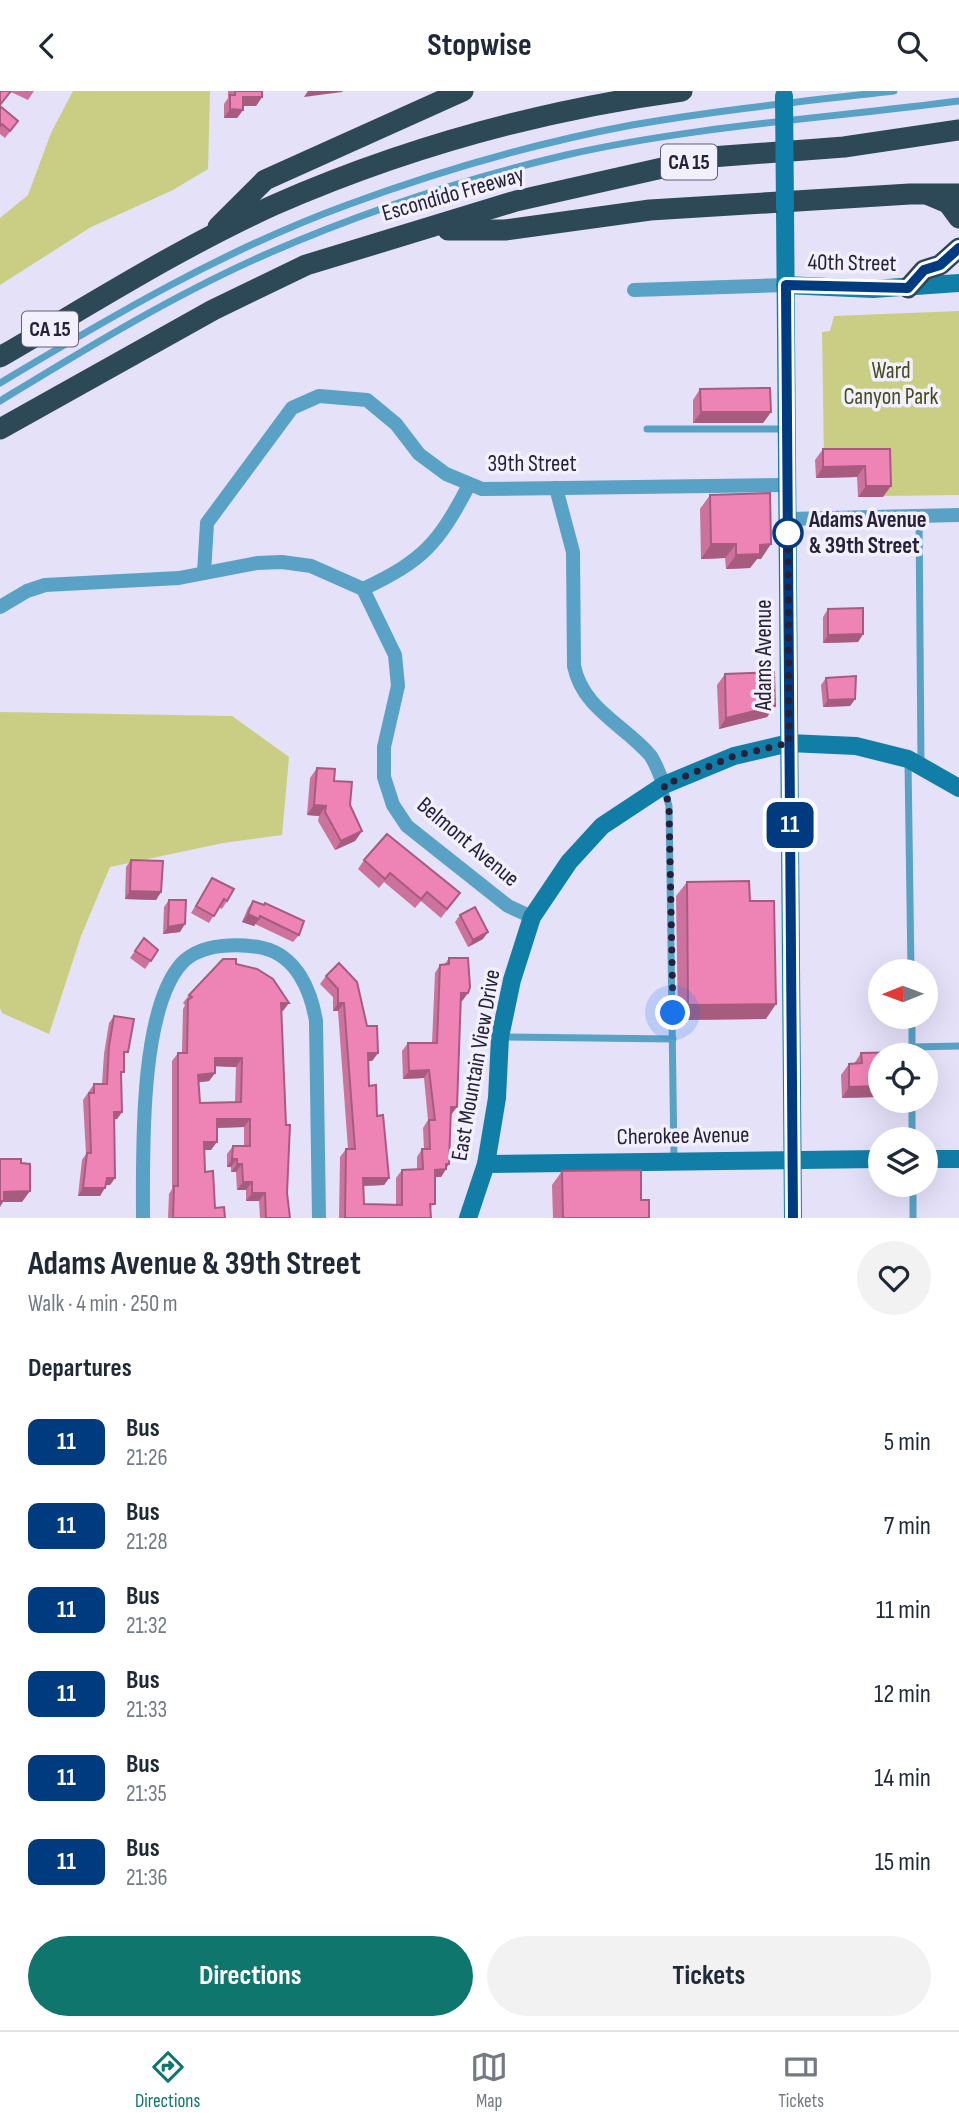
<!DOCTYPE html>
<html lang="en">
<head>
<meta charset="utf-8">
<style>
	:root { --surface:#fff; --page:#f2f2f3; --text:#1f2937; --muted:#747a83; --line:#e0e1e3; --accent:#0f766e }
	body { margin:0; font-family:"Sofia Sans Condensed",sans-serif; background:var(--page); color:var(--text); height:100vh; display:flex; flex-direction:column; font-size:26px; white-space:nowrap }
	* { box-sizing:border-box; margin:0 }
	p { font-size:23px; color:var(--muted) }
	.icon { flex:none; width:38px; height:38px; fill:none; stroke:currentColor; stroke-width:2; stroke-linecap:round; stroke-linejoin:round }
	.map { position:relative; height:1127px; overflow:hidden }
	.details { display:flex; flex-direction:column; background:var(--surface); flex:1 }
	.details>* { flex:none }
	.badge { padding:0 14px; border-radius:10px; font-size:24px; line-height:46px }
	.needle { width:46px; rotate:269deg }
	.buttons { position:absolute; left:868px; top:868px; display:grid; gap:14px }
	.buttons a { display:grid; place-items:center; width:70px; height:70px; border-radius:50%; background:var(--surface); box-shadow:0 7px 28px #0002; font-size:35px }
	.you { position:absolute; width:35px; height:35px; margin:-18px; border:5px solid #fff; border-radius:50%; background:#1a73e8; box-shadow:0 0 0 10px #1a73e833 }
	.map>.badge { position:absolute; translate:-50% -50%; box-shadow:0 0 0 4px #fff }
	h2 { padding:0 28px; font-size:26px; line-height:63px }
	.round { display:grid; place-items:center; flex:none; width:74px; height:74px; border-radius:37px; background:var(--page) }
	.headline { display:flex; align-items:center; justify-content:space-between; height:119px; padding:0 28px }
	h1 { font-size:33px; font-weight:700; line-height:52px }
	.action { display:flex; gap:14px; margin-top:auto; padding:14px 28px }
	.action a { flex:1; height:80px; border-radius:42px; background:var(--accent); color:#fff; font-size:28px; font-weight:700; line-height:80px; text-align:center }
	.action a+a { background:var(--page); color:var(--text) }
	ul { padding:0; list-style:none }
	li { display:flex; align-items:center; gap:21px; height:84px; padding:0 28px }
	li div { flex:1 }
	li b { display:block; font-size:26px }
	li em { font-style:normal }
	li .badge { min-width:77px; font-weight:700; text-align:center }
	header { display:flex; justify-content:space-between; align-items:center; height:91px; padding:0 28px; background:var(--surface); font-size:32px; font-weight:700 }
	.tabs { display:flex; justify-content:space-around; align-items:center; height:98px; border-top:2px solid var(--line); background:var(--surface); font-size:19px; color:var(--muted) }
	.tabs a { display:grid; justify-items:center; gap:4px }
	.tabs .active { color:var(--accent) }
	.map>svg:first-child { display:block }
	.green { fill:#c9ce84 }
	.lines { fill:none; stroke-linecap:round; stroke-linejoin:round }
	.lane { stroke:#59a2c6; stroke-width:7 }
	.street { stroke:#59a2c6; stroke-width:14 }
	.secondary { stroke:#117ea8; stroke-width:18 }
	.highway { stroke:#2d4856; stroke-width:21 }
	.secondary-bridge { stroke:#117ea8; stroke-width:18 }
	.wall { fill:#cd729c; fill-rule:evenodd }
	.shaded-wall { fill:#a75c7f }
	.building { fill:#ee84b5; stroke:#a75c7f; stroke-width:2; fill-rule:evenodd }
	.line-casing { stroke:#fff; stroke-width:16 }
	.line { stroke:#003b80; stroke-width:10 }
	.walk { stroke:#262138; stroke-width:7; stroke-dasharray:0 12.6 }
	.stop-dot { fill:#fff; stroke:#003b80; stroke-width:3.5 }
	.labels { text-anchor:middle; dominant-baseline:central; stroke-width:7; stroke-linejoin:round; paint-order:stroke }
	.shield { fill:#f1f0fc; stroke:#635f73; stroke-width:2 }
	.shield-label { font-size:21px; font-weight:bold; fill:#262138 }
	.street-label { font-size:23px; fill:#262138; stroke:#f1f0fc }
	.park-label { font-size:23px; fill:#484a1b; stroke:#f1f0fc }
	.stop-label { font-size:23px; font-weight:bold; fill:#262138; stroke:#f1f0fc; text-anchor:start }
</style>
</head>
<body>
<header><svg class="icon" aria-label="back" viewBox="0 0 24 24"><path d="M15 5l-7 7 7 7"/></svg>Stopwise<svg class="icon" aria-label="search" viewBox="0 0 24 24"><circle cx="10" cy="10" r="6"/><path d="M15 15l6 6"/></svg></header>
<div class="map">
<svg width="959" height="1127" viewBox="0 0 959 1127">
	<rect width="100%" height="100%" fill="#e4e1f9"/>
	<g class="green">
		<polygon points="73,0 210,0 208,78 173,99 91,136 0,194 0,127 28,104 51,42"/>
		<polygon points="959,220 959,404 883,405 882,369 824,369 822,241 830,240 834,225"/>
		<polygon points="0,621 232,625 289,666 282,744 223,752 110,776 81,845 49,943 2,922 0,917"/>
	</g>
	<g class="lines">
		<g class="lane">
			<path d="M0 292C112 225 224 159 347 114 439 80 536 52 632 34 719 19 806 10 894 0"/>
			<path d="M0 310C87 257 175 203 269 162 365 120 464 88 566 64 694 35 829 27 959 10"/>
			<polyline points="647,338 786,338"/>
			<polyline points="919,425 921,672"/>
			<polyline points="908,671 911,880"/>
			<polyline points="664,697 669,715 674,1069"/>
			<polyline points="912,926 912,964"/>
			<polyline points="501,946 673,948"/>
			<polyline points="912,956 959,955"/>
			<polyline points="912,1010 912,1048"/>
			<polyline points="913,1094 913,1127"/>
		</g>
		<g class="street">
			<polyline points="634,199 785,194"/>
			<path d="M556 397 573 461 574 575C583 618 623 633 650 664 656 672 660 685 664 694"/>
			<polyline points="788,428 959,424"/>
			<polyline points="204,482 207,432 292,317 319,305 367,309 396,333 419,363 446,383 482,398 787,394"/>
			<polyline points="363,498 395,564 398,595 384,656 384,686 393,714 407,735 508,815 532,826"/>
			<path d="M0 516 27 500 45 494 179 487 257 472 282 471 311 475 363 498C424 469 438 453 469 394"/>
			<path d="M143 1127C143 1063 139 919 182 872 201 852 239 852 263 857 297 865 311 900 316 930L319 1127"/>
		</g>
		<g class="secondary">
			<polyline points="785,117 793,1127"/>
			<polyline points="785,194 873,198 959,192"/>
			<polyline points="926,1068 959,1068"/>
			<polyline points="486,1073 880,1068"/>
			<polyline points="468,1127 486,1073 497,1007 500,946 512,889 532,826 569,771 602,735 664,694 734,665 789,652 856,655 908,668 959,697"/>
		</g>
		<g class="highway">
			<polyline points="929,104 948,112 959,127"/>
			<polyline points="218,136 265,89 463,0"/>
			<polyline points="448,139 505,139 650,119 910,103 959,103"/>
			<polyline points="908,197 924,179 940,174 959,157"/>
			<path d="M0 266C90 214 179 157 274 114 404 57 542 19 682 0"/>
			<polyline points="0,338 213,219 306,174 516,110 711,66 844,56 959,39"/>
		</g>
		<polyline class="secondary-bridge" points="784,5 785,117"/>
	</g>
	<g class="wall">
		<polygon points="0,0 34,0 28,9 11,1"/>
		<polygon points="228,0 262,0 262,6 256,15 243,15 243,19 237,27 224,27 224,13 228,7"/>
		<polygon points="0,15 18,30 5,47 0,43"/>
		<polygon points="700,298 771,321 763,332 693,332 693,309"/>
		<polygon points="823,358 890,358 883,406 858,406 857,386 816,387 815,369"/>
		<polygon points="710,404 761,468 757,468 750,477 726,478 725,467 701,468 700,418"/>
		<polygon points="828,518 863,543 858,551 823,552 823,526"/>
		<polygon points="725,583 775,615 767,626 719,638 717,594"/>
		<polygon points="826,587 855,608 850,615 823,616 821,594"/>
		<polygon points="317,677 334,690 350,714 362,740 355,750 335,759 318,730 319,725 307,724 310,687"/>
		<polygon points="131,769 161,801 156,809 125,808 126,776"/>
		<polygon points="364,769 460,802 441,827 421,810 415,817 384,791 379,797 358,778"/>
		<polygon points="212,787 227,810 222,818 219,816 209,832 191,822"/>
		<polygon points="687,791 750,810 766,928 678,929 676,805"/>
		<polygon points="169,809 180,841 163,843 164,816"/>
		<polygon points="253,810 299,844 293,851 255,833 254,835 242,831 248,817"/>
		<polygon points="460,824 483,848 468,856 455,831"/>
		<polygon points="144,847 158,859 145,878 130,867"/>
		<polygon points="449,867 468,902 462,910 461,910 446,1078 441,1086 435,1086 431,1119 431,1127 339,1127 340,1066 346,1058 348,1058 338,920 333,920 333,906 320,893 326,885 339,872 367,935 378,962 372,970 368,970 369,995 377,1025 389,1087 384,1094 363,1095 364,1113 396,1114 396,1087 402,1079 417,1078 417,1066 422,1058 424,1058 423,1037 428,1029 424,987 403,988 402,960 408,952 432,952 435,882 440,874 444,874"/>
		<path d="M236 873 283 920H281L287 1102 290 1127H260L259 1110H246V1099H237L236 1081H231V1076H227V1063L233 1055H244V1036L217 1037 211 1059H205V1081L215 1117 225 1127H168L169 1103 172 1098V970L178 962H182L183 918 185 914 183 912 189 904ZM215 975 236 976 235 1011 200 1012 199 991 209 990 215 982Z"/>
		<polygon points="114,925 124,966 121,984 122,1021 117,1028 114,1028 115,1087 110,1094 105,1094 100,1105 78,1105 82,1069 86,1063 83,1009 94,993 102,993 104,963 109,932"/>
		<polygon points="861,962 880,964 880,1001 877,1006 842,1007 841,984 849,973 854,973"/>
		<polygon points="562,1080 641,1109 649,1127 553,1127 552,1094"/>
	</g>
	<g class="shaded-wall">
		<polygon points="308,0 343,0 342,1 304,6"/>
		<polygon points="243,6 262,6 256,15 237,15"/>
		<polygon points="230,18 243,19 237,27 224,27"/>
		<polygon points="701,321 771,321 763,332 693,332"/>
		<polygon points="865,375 857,386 816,387 823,376"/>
		<polygon points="866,395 891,395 883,406 858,406"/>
		<polygon points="711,453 736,453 725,467 701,468"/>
		<polygon points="771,453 761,468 757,468 750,477 726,478 736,464 760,454"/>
		<polygon points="863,543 858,551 823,552 828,544"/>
		<polygon points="855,608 850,615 823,616 828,609"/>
		<polygon points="775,615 767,626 719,638 726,627"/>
		<polygon points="314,714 326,715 319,725 307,724"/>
		<polygon points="362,740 355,750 335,759 341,750"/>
		<polygon points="130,800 161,801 156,809 125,808"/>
		<polygon points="248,823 259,828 254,835 242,831"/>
		<polygon points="185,833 180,841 163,843 168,836"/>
		<polygon points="488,841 483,848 468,856 473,849"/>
		<polygon points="461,902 468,902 462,910 456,910"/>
		<polygon points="281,912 289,912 283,920 275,920"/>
		<polygon points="338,912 344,912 338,920 333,920"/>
		<polygon points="776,913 766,928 678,929 688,914"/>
		<polygon points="368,962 378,962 372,970 363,970"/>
		<polygon points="215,967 242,967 236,976 209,975"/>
		<polygon points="429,979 424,987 403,988 409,980"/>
		<polygon points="215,982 209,990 192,992 198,984"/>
		<polygon points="880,995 880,1001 877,1006 842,1007 849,996"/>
		<polygon points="451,1016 457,1016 451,1024"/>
		<polygon points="114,1021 122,1021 117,1028 109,1029"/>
		<polygon points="217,1028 250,1028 244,1036 211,1037"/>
		<polygon points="204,1051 217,1051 211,1059 199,1059"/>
		<polygon points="232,1068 237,1068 231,1076 227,1076"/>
		<polygon points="237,1073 242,1073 236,1081 231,1081"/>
		<polygon points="446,1073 449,1073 441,1086 429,1086 435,1079"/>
		<polygon points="107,1087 115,1087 110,1094 102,1094"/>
		<polygon points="363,1087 389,1087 384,1094 358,1095"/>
		<polygon points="243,1091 252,1091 246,1099 237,1099"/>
		<polygon points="83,1097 105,1097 100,1105 78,1105"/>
		<polygon points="30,1100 22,1111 3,1111 0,1116 0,1106 4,1101"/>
		<polygon points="252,1102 265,1102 259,1110 246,1110"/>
	</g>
	<g class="building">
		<polygon points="0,0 11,0 0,14"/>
		<polygon points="235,0 262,0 262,6 243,6 243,19 230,18 230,4 235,4"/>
		<polygon points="0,15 18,30 10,40 2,33 0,35"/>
		<polygon points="770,297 771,321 701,321 700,298"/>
		<polygon points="823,358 890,358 891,395 866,395 865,375 823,376"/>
		<polygon points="770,402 771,453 760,454 760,463 736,464 736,453 711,453 710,404"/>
		<polygon points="863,517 863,543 828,544 828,518"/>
		<polygon points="774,581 775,615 726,627 725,583"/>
		<polygon points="856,585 855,608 828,609 826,587"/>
		<polygon points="317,677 335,678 334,690 352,691 350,714 362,740 341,750 325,721 326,715 314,714"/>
		<polygon points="387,743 460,802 447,818 427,801 421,808 390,782 385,788 364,769"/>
		<polygon points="131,769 163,770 161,801 130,800"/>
		<polygon points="212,787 234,798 227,810 224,808 214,825 196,815"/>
		<polygon points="749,790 750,810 774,810 776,913 688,914 687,791"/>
		<polygon points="169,809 186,809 185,833 168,836"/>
		<polygon points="253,810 264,814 265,812 304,830 299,844 260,825 259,828 248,823"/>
		<polygon points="475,816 488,841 473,849 460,824"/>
		<polygon points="144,847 158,859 151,870 135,860"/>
		<polygon points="449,867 468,867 470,896 468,902 461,902 457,1016 451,1016 449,1073 446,1073 446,1078 435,1079 435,1113 430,1113 431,1127 345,1127 346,1058 355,1058 344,912 338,912 338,898 326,885 339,872 357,891 367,935 377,935 378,962 368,962 369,995 376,994 377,1025 383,1024 389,1087 363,1087 364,1113 402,1114 402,1079 423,1078 422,1058 430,1058 429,1029 435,1029 429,979 409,980 408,952 437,952 440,874 449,873"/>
		<path d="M223 868H236V873L257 878 273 888 289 912H281L286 1034H290L287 1102 290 1127H266L265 1102H252V1091H243L242 1073H237V1068H232L233 1055H250V1028H217V1051H204L205 1081 213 1080 215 1117 224 1116 225 1127H173L174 1095H178V962H187L188 909 192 906 189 904ZM215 967H242L241 1011 200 1012 198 984 215 982Z"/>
		<polygon points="114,925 134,928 128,961 124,961 124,981 121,981 122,1021 114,1021 115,1087 107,1087 105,1097 83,1097 87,1062 91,1062 89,1002 94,1002 94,993 107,993 109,955"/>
		<polygon points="916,961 915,964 880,964 880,995 849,996 849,973 862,972 861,962"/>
		<polygon points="0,1068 21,1068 21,1072 30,1073 30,1100 4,1101 4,1110 0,1110"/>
		<polygon points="641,1079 641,1109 649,1109 649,1127 563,1127 562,1080"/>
	</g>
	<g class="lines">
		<defs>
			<polyline id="line" points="793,1127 786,194 908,197 924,179 940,174 959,157"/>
		</defs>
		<use href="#line" class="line-casing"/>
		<use href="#line" class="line"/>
		<polyline class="walk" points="673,922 669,715 664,694 734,665 789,652 788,442"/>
	</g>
	<circle class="stop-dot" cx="788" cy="442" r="14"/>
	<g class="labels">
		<g class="shield">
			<rect x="661" y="53.5" width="56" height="35" rx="5"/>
			<rect x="22" y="220.5" width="56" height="35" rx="5"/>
		</g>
		<g class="shield-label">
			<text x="689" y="71">CA 15</text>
			<text x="50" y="238">CA 15</text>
		</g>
		<g class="street-label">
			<text transform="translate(453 103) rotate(-16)">Escondido Freeway</text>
			<text transform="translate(852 172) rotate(1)">40th Street</text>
			<text x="532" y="373">39th Street</text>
			<text transform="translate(764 564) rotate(-90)">Adams Avenue</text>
			<text transform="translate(468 751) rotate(40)">Belmont Avenue</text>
			<text transform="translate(476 974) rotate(-80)">East Mountain View Drive</text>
			<text transform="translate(683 1045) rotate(-1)">Cherokee Avenue</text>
		</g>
		<g class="park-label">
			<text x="891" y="280">Ward<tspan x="891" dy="26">Canyon Park</tspan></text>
		</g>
		<g class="stop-label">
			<text x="809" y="429">Adams Avenue<tspan x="809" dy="26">&amp; 39th Street</tspan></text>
		</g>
	</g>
</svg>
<div class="buttons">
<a><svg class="needle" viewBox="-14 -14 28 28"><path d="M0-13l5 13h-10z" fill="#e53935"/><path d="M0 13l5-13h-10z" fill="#747a83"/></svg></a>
<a><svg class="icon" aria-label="locate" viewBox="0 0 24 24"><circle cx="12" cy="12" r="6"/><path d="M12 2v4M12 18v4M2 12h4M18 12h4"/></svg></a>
<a><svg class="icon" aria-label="layers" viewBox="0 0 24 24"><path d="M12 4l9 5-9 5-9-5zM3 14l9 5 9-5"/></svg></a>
</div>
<div class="you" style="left:673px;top:922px"></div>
<b class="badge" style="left:790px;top:734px;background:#003b80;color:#fff">11</b>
</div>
<section class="details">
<div class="headline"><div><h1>Adams Avenue &amp; 39th Street</h1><p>Walk · 4 min · 250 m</p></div><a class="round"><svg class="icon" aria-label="heart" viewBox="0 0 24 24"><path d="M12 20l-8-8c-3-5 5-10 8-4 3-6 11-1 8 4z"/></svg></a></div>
<h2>Departures</h2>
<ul>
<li><span class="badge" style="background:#003b80;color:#fff">11</span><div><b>Bus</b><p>21:26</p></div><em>5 min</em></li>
<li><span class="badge" style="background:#003b80;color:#fff">11</span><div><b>Bus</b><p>21:28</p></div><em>7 min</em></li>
<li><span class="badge" style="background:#003b80;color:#fff">11</span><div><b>Bus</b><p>21:32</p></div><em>11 min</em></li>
<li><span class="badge" style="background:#003b80;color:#fff">11</span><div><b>Bus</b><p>21:33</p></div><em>12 min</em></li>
<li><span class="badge" style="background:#003b80;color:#fff">11</span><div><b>Bus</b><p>21:35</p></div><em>14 min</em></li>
<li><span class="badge" style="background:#003b80;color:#fff">11</span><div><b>Bus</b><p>21:36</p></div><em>15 min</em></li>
</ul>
<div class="action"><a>Directions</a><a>Tickets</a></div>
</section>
<nav class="tabs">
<a class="active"><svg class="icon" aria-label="directions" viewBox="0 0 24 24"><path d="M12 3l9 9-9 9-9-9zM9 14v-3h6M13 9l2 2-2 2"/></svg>Directions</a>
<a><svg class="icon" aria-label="map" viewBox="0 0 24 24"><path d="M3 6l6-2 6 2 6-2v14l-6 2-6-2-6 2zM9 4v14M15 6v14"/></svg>Map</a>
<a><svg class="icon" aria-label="tickets" viewBox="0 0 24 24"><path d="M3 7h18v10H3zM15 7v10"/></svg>Tickets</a>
</nav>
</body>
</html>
